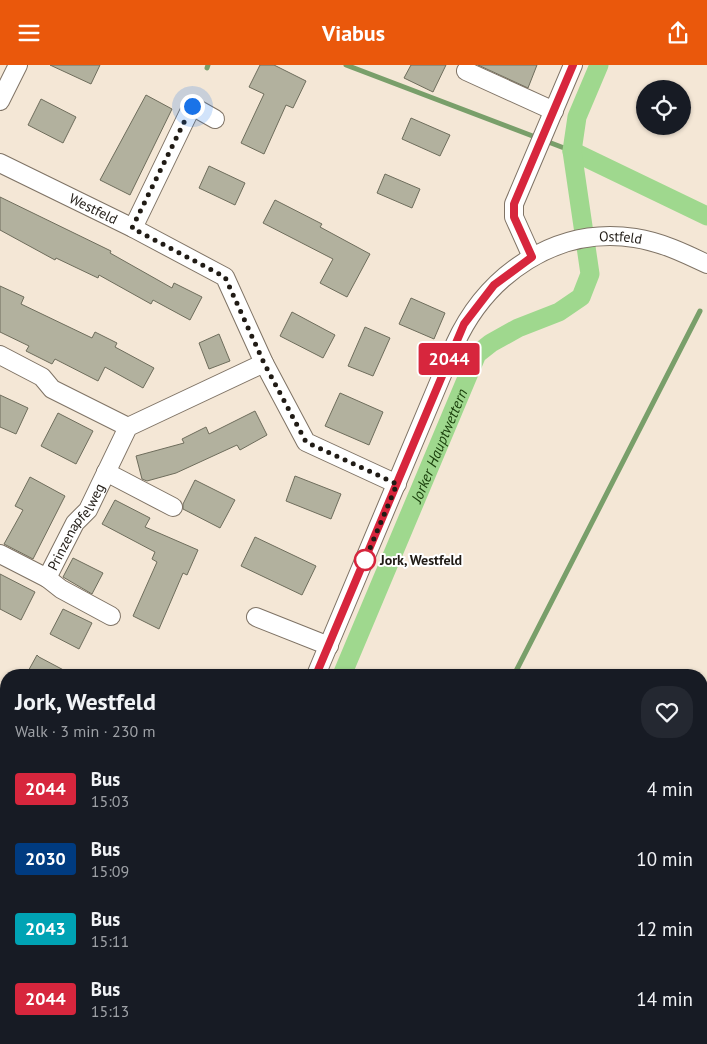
<!DOCTYPE html>
<html lang="en">
<head>
<meta charset="utf-8">
<style>
	:root { --surface:#171b24; --page:#242831; --text:#f1f3f6; --muted:#9ea1a6; --accent:#ea580c }
	body { margin:0; font-family:"PT Sans",sans-serif; background:var(--page); color:var(--text); height:100vh; display:flex; flex-direction:column; font-size:19px; white-space:nowrap }
	* { box-sizing:border-box; margin:0 }
	p { font-size:16px; color:var(--muted) }
	.icon { flex:none; width:28px; height:28px; fill:none; stroke:currentColor; stroke-width:2; stroke-linecap:round; stroke-linejoin:round }
	.map { position:relative; flex:1; overflow:hidden }
	.panel { position:absolute; left:0px; top:604px; width:708px; height:376px; display:flex; flex-direction:column; background:var(--surface); border-radius:20px 20px 0 0; box-shadow:0 1px 4px #0004 }
	.panel>* { flex:none }
	.badge { padding:0 10px; border-radius:4px; font-size:18px; line-height:32px }
	.fabs { position:absolute; left:636px; top:15px; display:grid; gap:10px }
	.fabs a { display:grid; place-items:center; width:55px; height:55px; border-radius:50%; background:var(--surface); box-shadow:0 1px 4px #0004; font-size:25px }
	.you { position:absolute; width:25px; height:25px; margin:-12px; border:4px solid #fff; border-radius:50%; background:#1a73e8; box-shadow:0 0 0 8px #1a73e833 }
	.map>.badge { position:absolute; translate:-50% -50%; box-shadow:0 0 0 2px #fff }
	.round { display:grid; place-items:center; flex:none; width:52px; height:52px; border-radius:20px; background:var(--page) }
	.summary { display:flex; align-items:center; justify-content:space-between; height:85px; padding:0 15px }
	h1 { font-size:24px; font-weight:700; line-height:38px }
	ul { padding:0; list-style:none }
	li { display:flex; align-items:center; gap:15px; height:70px; padding:0 15px }
	li div { flex:1 }
	li b { display:block; font-size:19px }
	li em { font-style:normal }
	li .badge { min-width:55px; font-weight:700; text-align:center }
	header { display:flex; justify-content:space-between; align-items:center; height:65px; padding:0 15px; background:var(--accent); color:#fff; font-size:22px; font-weight:700 }
	.map>svg:first-child { display:block }
	.lines { fill:none; stroke-linecap:round; stroke-linejoin:round }
	.stream { stroke:#799f6a; stroke-width:5 }
	.canal { stroke:#9fd88e; stroke-width:19 }
	.building { fill:#b2b19e; stroke:#6e6d5c }
	.minor-casing { stroke:#7f7365; stroke-width:20 }
	.minor { stroke:#fff; stroke-width:18 }
	.line-casing { stroke:#fff; stroke-width:11 }
	.line { stroke:#d7263d; stroke-width:8 }
	.walk { stroke:#201b15; stroke-width:5; stroke-dasharray:0 9 }
	.stop-dot { fill:#fff; stroke:#d7263d; stroke-width:2.5 }
	.labels { text-anchor:middle; dominant-baseline:central; stroke-width:4; stroke-linejoin:round; paint-order:stroke }
	.street-label { font-size:14px; fill:#201b15; stroke:#fff }
	.stop-label { font-size:14px; font-weight:bold; fill:#201b15; stroke:#fff; text-anchor:start }
	.water-label { font-size:15px; font-style:italic; fill:#193e0b; stroke:#fff }
</style>
</head>
<body>
<header><svg class="icon" aria-label="menu" viewBox="0 0 24 24"><path d="M4 6h16M4 12h16M4 18h16"/></svg>Viabus<svg class="icon" aria-label="share" viewBox="0 0 24 24"><path d="M12 15V3M7 8l5-5 5 5M5 13v7h14v-7"/></svg></header>
<div class="map">
<svg width="707" height="979" viewBox="0 0 707 979">
	<rect width="100%" height="100%" fill="#f4e7d6"/>
	<g class="lines">
		<g class="stream">
			<polyline points="346,0 572,86"/>
			<polyline points="207,3 208,0"/>
			<polyline points="514,610 700,246"/>
		</g>
		<g class="canal">
			<polyline points="572,86 707,151"/>
			<path id="s1" d="M342 610 477 289 491 278 518 263 559 247 581 232 590 209 572 86 577 52 599 0"/>
			<polyline points="186,979 188,974"/>
		</g>
	</g>
	<g class="building">
		<polygon points="50,0 100,0 91,19"/>
		<polygon points="260,0 274,0 306,16 293,43 286,40 264,89 241,78 264,29 249,22"/>
		<polygon points="411,0 446,0 433,27 404,13"/>
		<polygon points="478,0 537,0 528,23"/>
		<polygon points="146,30 172,44 130,130 100,115"/>
		<polygon points="41,34 76,52 63,78 28,60"/>
		<polygon points="411,53 450,70 440,91 402,74"/>
		<polygon points="209,101 245,118 235,140 199,123"/>
		<polygon points="385,109 420,124 412,143 377,128"/>
		<polygon points="0,132 111,186 110,188 172,223 174,218 202,232 190,255 153,235 151,239 99,210 98,213 56,193 55,195 0,165"/>
		<polygon points="275,135 322,159 320,162 370,189 347,232 320,218 333,194 263,158"/>
		<polygon points="0,221 24,232 21,239 92,273 95,267 117,278 115,282 154,303 143,323 105,302 98,316 55,294 52,299 26,286 29,281 0,267"/>
		<polygon points="411,233 445,248 434,274 399,259"/>
		<polygon points="292,247 335,270 323,293 280,271"/>
		<polygon points="365,262 390,273 373,311 348,301"/>
		<polygon points="219,269 230,296 209,304 199,278"/>
		<polygon points="340,328 383,347 369,380 325,361"/>
		<polygon points="0,330 28,343 16,369 0,362"/>
		<polygon points="255,346 267,370 240,385 237,380 176,408 147,416 142,414 136,391 184,378 182,374 206,362 209,369"/>
		<polygon points="58,348 93,366 76,399 41,381"/>
		<polygon points="295,411 341,429 331,454 286,436"/>
		<polygon points="30,412 65,431 33,494 4,479 23,445 15,441"/>
		<polygon points="195,415 235,435 220,463 183,444 183,439"/>
		<polygon points="115,435 150,453 145,462 198,485 187,510 183,508 159,564 133,551 157,497 152,494 155,487 102,459"/>
		<polygon points="255,472 316,501 302,530 241,501"/>
		<polygon points="73,493 103,508 92,529 63,512"/>
		<polygon points="0,509 35,527 21,555 0,544"/>
		<polygon points="63,544 92,558 79,584 50,569"/>
		<polygon points="37,590 39,592 73,610 26,610"/>
	</g>
	<g class="lines">
		<defs>
			<g id="minor">
				<polyline points="466,6 554,46"/>
				<polyline points="0,36 18,0"/>
				<path id="s2" d="M0 98 133 163 225 212 264 298 306 377 397 419"/>
				<polyline points="133,163 192,41 215,54"/>
				<polyline points="532,192 514,152 514,139 573,0"/>
				<polyline points="0,290 42,312 52,324 128,362"/>
				<polyline points="106,407 173,442"/>
				<path id="s3" d="M0 489 47 513 75 458 88 445 128 362 264 298"/>
				<polyline points="47,513 61,524 111,551"/>
				<polyline points="256,552 329,581"/>
				<path id="s4" d="M316 610 455 279C487 209 556 161 635 173 661 177 684 188 707 199"/>
				<polyline points="0,639 1,640"/>
				<polyline points="159,979 161,974"/>
			</g>
		</defs>
		<use href="#minor" class="minor-casing"/>
		<use href="#minor" class="minor"/>
	</g>
	<g class="lines">
		<defs>
			<polyline id="line" points="316,610 464,259 494,220 532,192 514,152 514,139 573,0"/>
		</defs>
		<use href="#line" class="line-casing"/>
		<use href="#line" class="line"/>
		<polyline class="walk" points="192,41 132,163 225,212 264,298 306,377 397,419 365,495"/>
	</g>
	<circle class="stop-dot" cx="365" cy="495" r="10"/>
	<g class="labels">
		<g class="street-label">
			<text stroke="none"><textPath href="#s2" startOffset="104">Westfeld</textPath></text>
			<text stroke="none"><textPath href="#s4" startOffset="569">Ostfeld</textPath></text>
			<text stroke="none"><textPath href="#s3" startOffset="112">Prinzenapfelweg</textPath></text>
		</g>
		<g class="stop-label">
			<text x="380" y="495">Jork, Westfeld</text>
		</g>
		<g class="water-label">
			<text stroke="none"><textPath href="#s1" startOffset="249">Jorker Hauptwettern</textPath></text>
		</g>
	</g>
</svg>
<div class="fabs">
<a><svg class="icon" aria-label="locate" viewBox="0 0 24 24"><circle cx="12" cy="12" r="6"/><path d="M12 2v4M12 18v4M2 12h4M18 12h4"/></svg></a>
</div>
<div class="you" style="left:192px;top:41px"></div>
<b class="badge" style="left:449px;top:294px;background:#d7263d;color:#fff">2044</b>
<section class="panel">
<div class="summary"><div><h1>Jork, Westfeld</h1><p>Walk · 3 min · 230 m</p></div><a class="round"><svg class="icon" aria-label="heart" viewBox="0 0 24 24"><path d="M12 20l-8-8c-3-5 5-10 8-4 3-6 11-1 8 4z"/></svg></a></div>
<ul>
<li><span class="badge" style="background:#d7263d;color:#fff">2044</span><div><b>Bus</b><p>15:03</p></div><em>4 min</em></li>
<li><span class="badge" style="background:#003b80;color:#fff">2030</span><div><b>Bus</b><p>15:09</p></div><em>10 min</em></li>
<li><span class="badge" style="background:#00a3b4;color:#fff">2043</span><div><b>Bus</b><p>15:11</p></div><em>12 min</em></li>
<li><span class="badge" style="background:#d7263d;color:#fff">2044</span><div><b>Bus</b><p>15:13</p></div><em>14 min</em></li>
</ul>
</section>
</div>
</body>
</html>
